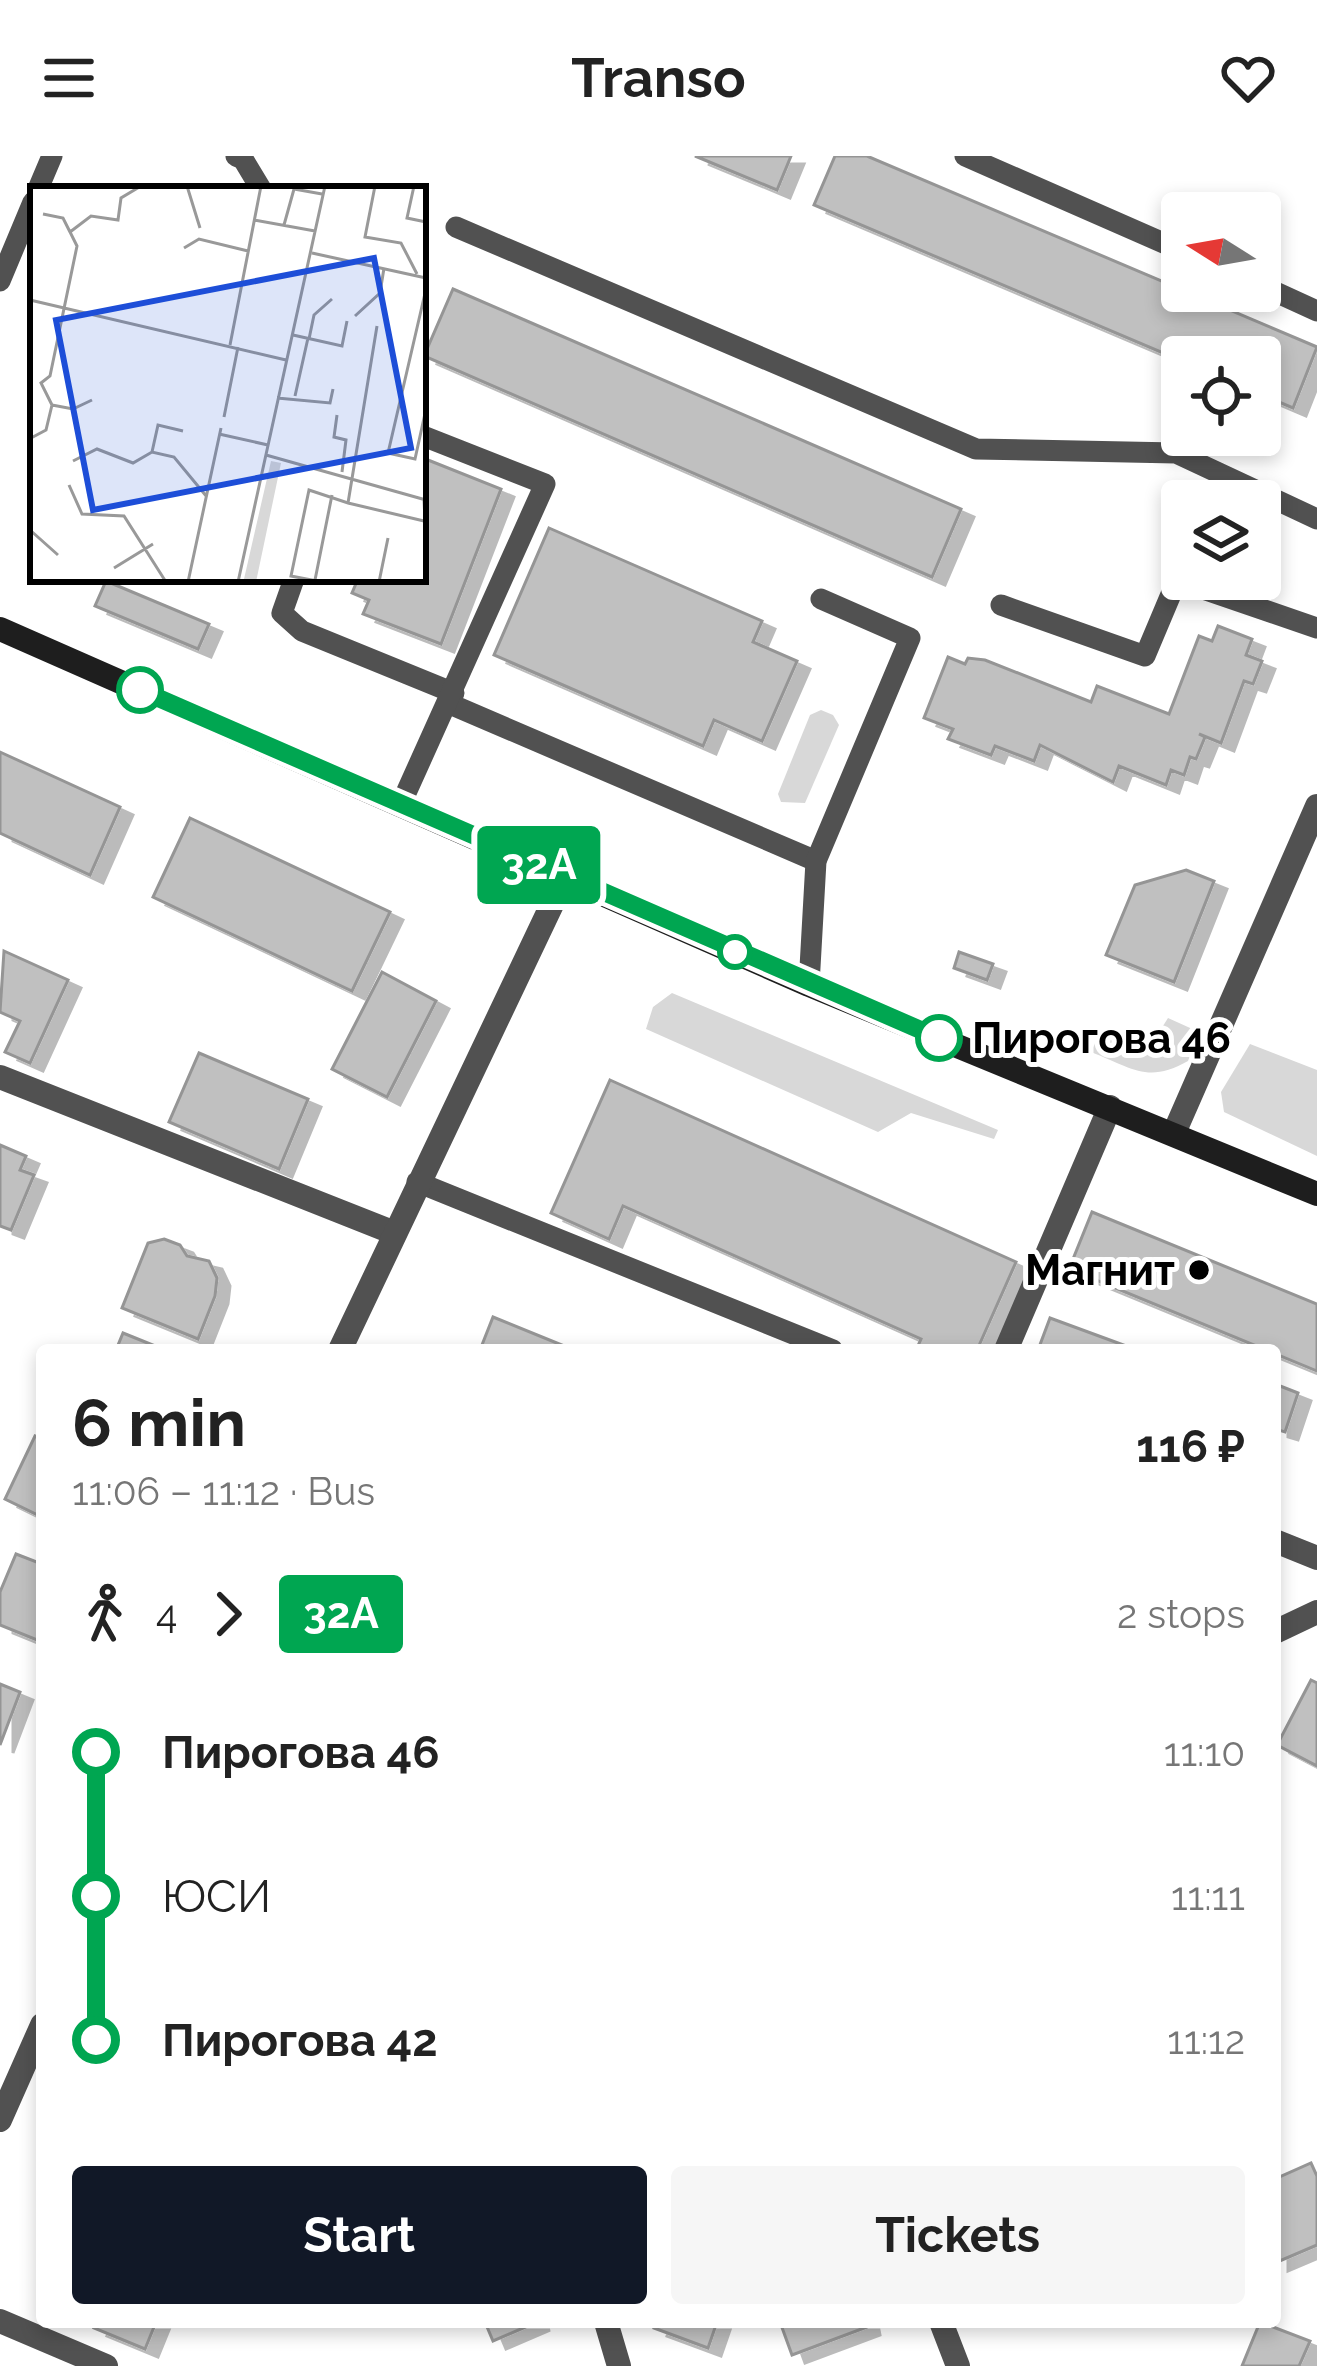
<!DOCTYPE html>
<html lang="en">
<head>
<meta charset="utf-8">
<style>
	:root { --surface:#fff; --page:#f6f6f6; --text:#222; --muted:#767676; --accent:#111827 }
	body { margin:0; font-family:Raleway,sans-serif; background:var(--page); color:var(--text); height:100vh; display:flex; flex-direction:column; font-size:45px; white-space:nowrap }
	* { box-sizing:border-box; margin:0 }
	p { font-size:39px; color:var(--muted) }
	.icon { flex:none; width:66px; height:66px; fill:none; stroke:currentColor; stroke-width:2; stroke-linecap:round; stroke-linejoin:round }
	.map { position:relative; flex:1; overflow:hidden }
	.side { position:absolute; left:36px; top:1188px; width:1245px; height:984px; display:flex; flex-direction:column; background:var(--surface); border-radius:12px; box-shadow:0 6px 18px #0003 }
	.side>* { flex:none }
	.badge { padding:0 24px; border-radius:9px; font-size:42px; line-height:78px }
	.needle { width:78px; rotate:281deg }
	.controls { position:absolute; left:1161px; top:36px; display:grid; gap:24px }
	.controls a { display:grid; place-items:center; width:120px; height:120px; border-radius:12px; background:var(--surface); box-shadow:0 6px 18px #0003; font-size:60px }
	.map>.badge { position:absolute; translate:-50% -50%; box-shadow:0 0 0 6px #fff }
	.legs { display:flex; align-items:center; gap:18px; height:132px; padding:0 36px; font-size:39px }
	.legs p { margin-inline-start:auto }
	.headline { display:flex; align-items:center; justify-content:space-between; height:204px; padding:0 36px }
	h1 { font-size:66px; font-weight:700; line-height:90px }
	.primary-button { display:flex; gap:24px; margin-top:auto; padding:24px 36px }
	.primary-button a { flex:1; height:138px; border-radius:12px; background:var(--accent); color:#fff; font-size:48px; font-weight:700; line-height:138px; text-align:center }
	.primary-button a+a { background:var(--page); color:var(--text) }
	ul { padding:0 36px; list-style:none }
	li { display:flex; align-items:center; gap:42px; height:144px; font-size:45px }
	li i { display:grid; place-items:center; width:18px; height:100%; margin:0 15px; background:currentColor }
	li i::after { content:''; width:30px; height:30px; margin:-15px; border:9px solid; border-radius:50%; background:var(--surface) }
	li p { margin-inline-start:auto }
	li:first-child i { background:linear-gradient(#0000 50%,currentColor 0) }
	li:last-child i { background:linear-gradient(currentColor 50%,#0000 0) }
	header { display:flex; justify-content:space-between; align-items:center; height:156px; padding:0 36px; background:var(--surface); font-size:54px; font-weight:700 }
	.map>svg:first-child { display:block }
	.green { fill:#d8d8d8 }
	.building { fill:#c0c0c0; stroke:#959595; stroke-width:3; filter:url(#shadow) }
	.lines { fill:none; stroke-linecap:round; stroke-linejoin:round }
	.lane { stroke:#515151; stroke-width:21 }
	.street { stroke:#515151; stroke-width:24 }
	.secondary { stroke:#1e1e1e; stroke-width:24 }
	.line-1-casing { stroke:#fff; stroke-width:27 }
	.line-1 { stroke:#00a651; stroke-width:18 }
	.stop-1-dot { fill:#fff; stroke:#00a651; stroke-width:6 }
	.poi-dot { fill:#000; stroke:#fff; stroke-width:4.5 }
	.labels { text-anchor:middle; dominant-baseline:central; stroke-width:10; stroke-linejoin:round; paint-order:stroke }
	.stop-label { font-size:42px; font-weight:bold; fill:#000; stroke:#fff; text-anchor:start }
	.poi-label { font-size:42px; font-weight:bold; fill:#000; stroke:#fff; text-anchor:end }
	.inset-road { fill:none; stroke:#999; stroke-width:3 }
	.view { fill:#1d4ed8; fill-opacity:0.15; stroke:#1d4ed8; stroke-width:6 }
	.inset-edge { fill:none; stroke:#000; stroke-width:6 }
</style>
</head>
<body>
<header><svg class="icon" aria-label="menu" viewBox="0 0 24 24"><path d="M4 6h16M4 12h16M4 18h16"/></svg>Transo<svg class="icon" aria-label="heart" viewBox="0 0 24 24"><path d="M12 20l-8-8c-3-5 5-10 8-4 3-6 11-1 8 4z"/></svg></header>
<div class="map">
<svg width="1317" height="2210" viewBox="0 0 1317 2210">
	<defs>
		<filter id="shadow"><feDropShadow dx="13" dy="8" stdDeviation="0" flood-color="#0004"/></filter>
	</defs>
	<rect width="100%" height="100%" fill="#fff"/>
	<g class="green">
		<polygon points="821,554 833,559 839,569 805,647 781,646 778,638 810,559"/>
		<polygon points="672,837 998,974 994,983 911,957 878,976 646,873 653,851"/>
		<path d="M1168 862 1199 876 1188 905C1148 928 1132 912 1091 896L1101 874 1151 889Z"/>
		<polygon points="1250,888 1317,914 1317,1000 1224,956 1221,936"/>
	</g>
	<g class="building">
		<polygon points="695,0 791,0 777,34"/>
		<polygon points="835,0 867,0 1317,191 1293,252 1260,238 1260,201 1182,205 814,49"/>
		<polygon points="453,133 961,353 932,421 424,200"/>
		<polygon points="423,302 501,333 441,488 363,458 369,444 352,437 358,423 423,423"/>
		<polygon points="549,372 762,465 753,486 797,505 762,585 714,564 703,590 494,499"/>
		<polygon points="106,425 209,468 198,493 95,450"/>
		<polygon points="1218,470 1252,483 1246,499 1262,505 1253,528 1244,525 1221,587 1199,578 1205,581 1196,603 1190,601 1184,619 1171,614 1166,629 1119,610 1113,626 1040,589 1034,605 995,590 991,599 948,583 953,573 924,562 948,501 965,508 968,502 985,504 1091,546 1097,530 1169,558 1199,480 1212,485"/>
		<polygon points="0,596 120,651 90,719 0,677"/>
		<polygon points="190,662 390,756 352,835 153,741"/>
		<polygon points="1186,714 1214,725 1174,826 1106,799 1135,729"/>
		<polygon points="4,795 68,824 30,907 5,896 20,865 0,856"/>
		<polygon points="959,796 993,808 987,824 954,812"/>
		<polygon points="382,816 436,845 387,941 332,913"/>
		<polygon points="199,897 308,943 279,1013 169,966"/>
		<polygon points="610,924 1016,1106 977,1194 916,1194 921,1183 623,1050 609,1083 551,1057"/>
		<polygon points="0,989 26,1000 20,1014 34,1019 11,1074 0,1070"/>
		<polygon points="1092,1056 1317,1148 1317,1215 1069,1113"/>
		<polygon points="164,1083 180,1089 187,1100 209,1105 217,1122 215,1140 198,1183 122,1152 148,1087"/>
		<polygon points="493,1161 574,1194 480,1194"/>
		<polygon points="1050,1162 1137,1194 1038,1194"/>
		<polygon points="123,1177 165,1194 116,1194"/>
		<polygon points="1275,1228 1298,1237 1285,1276 1275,1273"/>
		<polygon points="35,1280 42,1283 42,1361 5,1343"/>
		<polygon points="16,1398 42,1408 42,1486 0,1469 0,1436"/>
		<polygon points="1311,1524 1317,1527 1317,1610 1277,1589"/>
		<polygon points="0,1528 20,1536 0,1589"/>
		<polygon points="1311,2007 1317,2020 1317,2089 1275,2107 1275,2023"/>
		<polygon points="97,2166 156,2166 145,2193 94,2172"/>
		<polygon points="485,2166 537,2166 493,2185"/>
		<polygon points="656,2166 717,2166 708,2192 654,2172"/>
		<polygon points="780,2166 866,2166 867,2171 792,2199"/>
		<polygon points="1260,2166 1310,2185 1299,2210 1242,2210"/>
	</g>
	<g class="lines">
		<g class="lane">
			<polyline points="236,0 243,3 261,33"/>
			<polyline points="965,0 1182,95"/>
			<polyline points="38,33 52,0"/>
			<polyline points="456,71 976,293 1176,297 1317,363"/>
			<polyline points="0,125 33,46"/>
			<polyline points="1260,129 1317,155"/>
			<polyline points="294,423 282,457 302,475 454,537"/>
			<polyline points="1001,449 1145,500 1177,424 1317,472"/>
			<polyline points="450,548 816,705"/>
			<polyline points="401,648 545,328 423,280"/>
			<polyline points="809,829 816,705 910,482 821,443"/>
			<polyline points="417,1026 833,1194"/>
		</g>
		<g class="street">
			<polyline points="0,921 392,1076"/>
			<polyline points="1174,977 1317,650"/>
			<polyline points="340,1194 565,721"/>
			<polyline points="1006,1194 1110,951"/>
			<polyline points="1275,1385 1317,1402"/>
			<polyline points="1275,1476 1317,1456"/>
			<polyline points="0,1964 42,1869"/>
			<polyline points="0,2165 106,2210"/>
			<polyline points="606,2166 619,2210"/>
			<polyline points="941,2166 958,2210"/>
		</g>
		<polyline class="secondary" points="0,473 809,829 1317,1038"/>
	</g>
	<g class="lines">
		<defs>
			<polyline id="line-1" points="140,534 939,882"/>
		</defs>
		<use href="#line-1" class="line-1-casing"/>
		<use href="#line-1" class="line-1"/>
	</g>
	<g class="stop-1-dot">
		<circle cx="140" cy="534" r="21"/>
		<circle cx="735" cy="796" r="15"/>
		<circle cx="939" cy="882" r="21"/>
	</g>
	<circle class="poi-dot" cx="1199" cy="1114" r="12"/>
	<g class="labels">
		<g class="stop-label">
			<text x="972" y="882">Пирогова 46</text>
		</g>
		<g class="poi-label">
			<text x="1175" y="1114">Магнит</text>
		</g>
	</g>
	<g transform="translate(30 30)">
		<rect width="396" height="396" fill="#fff"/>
		<path d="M241 275 251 277 226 396 214 393Z" fill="#d8d8d8"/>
		<path class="inset-road" d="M157 0 170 42M345 0 335 51 371 57 387 88M384 0 377 32 396 36M13 28 33 32 40 46M224 34 285 45M254 39 264 3 292 8M154 62 169 53 218 65M282 67 396 92M396 103 358 267 385 273 396 223M0 114 256 174M325 130 350 107 354 82M263 149 312 160 317 135M279 153 284 129 302 113M200 159 231 0M265 210 278 152M247 212 300 217 303 203M22 219 11 197 20 190 47 60 40 46 61 30 88 34 91 12 111 0M22 219 43 223 62 214M307 229 304 251 316 254 312 286M194 231 208 161M189 248 238 259M1 252 16 244 22 219M122 266 128 239 153 245M236 269 396 314M43 275 67 263 103 277 122 266 144 271 177 311M39 299 52 328 94 330 136 396M394 314 396 353M318 317 394 335M0 344 28 369M84 382 123 358M285 394 302 309M158 396 191 242M208 396 295 0M292 396 261 390 279 304 318 317 347 140M349 396 358 352"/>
		<path class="view" d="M344 72 381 262 63 324 26 134Z"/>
		<rect width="396" height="396" class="inset-edge"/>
	</g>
</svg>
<div class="controls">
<a><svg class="needle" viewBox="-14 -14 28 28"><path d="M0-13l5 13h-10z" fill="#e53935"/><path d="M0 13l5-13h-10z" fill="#767676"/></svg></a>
<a><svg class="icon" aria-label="locate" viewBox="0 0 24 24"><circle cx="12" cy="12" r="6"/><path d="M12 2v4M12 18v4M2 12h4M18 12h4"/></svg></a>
<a><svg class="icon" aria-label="layers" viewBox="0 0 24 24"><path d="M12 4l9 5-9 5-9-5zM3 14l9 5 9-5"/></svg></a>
</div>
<b class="badge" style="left:539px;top:709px;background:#00a651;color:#fff">32A</b>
<section class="side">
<div class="headline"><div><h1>6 min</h1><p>11:06 – 11:12 · Bus</p></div><b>116 ₽</b></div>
<div class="legs"><svg class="icon" aria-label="walk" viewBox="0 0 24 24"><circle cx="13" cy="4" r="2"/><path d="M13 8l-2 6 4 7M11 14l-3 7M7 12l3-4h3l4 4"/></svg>4<svg class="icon" aria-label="forward" viewBox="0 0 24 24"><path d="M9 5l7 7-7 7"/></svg><b class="badge" style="background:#00a651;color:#fff">32A</b><p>2 stops</p></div>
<ul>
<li><i style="color:#00a651"></i><b>Пирогова 46</b><p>11:10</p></li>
<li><i style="color:#00a651"></i><span>ЮСИ</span><p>11:11</p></li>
<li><i style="color:#00a651"></i><b>Пирогова 42</b><p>11:12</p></li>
</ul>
<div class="primary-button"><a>Start</a><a>Tickets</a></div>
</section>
</div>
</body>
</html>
